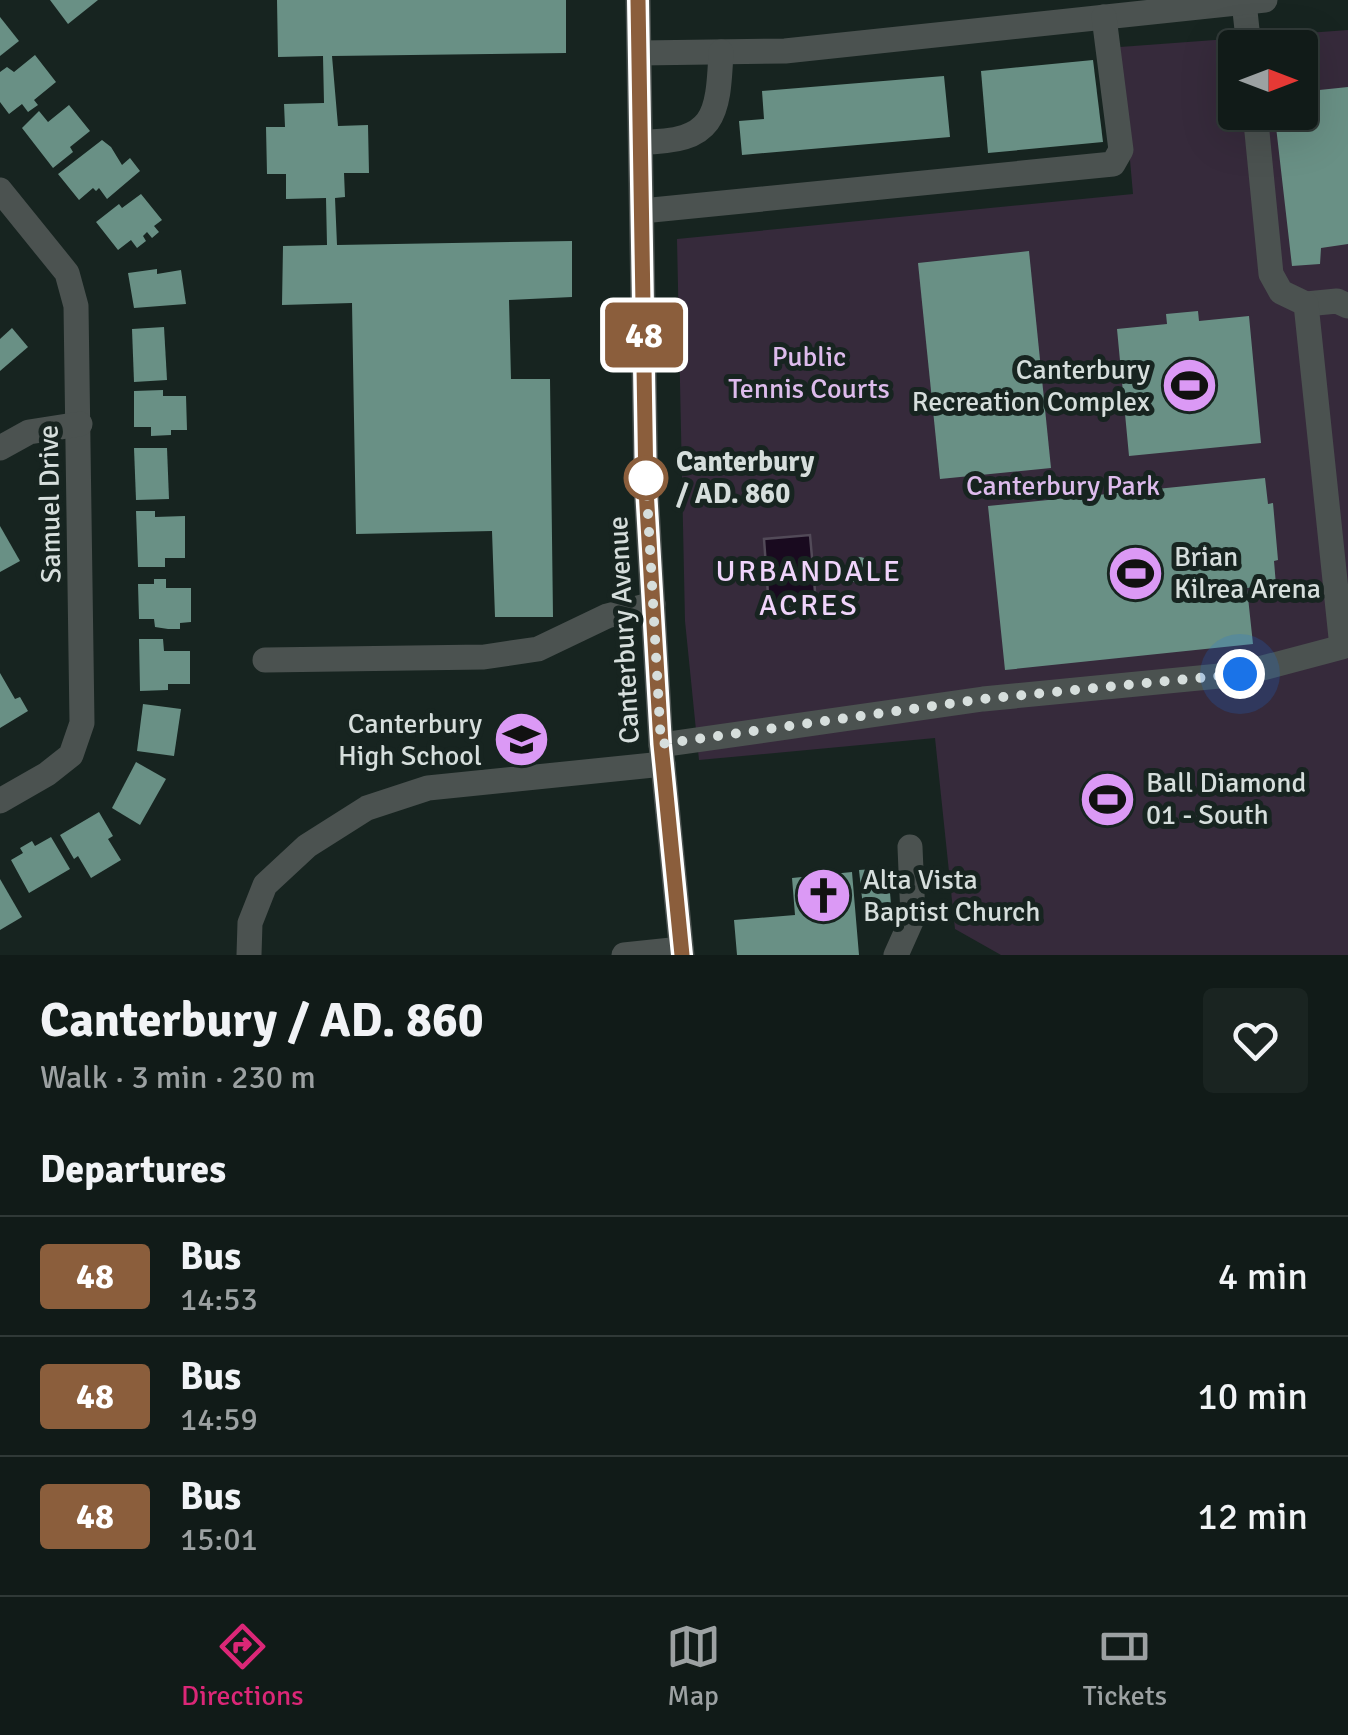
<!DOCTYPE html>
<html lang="en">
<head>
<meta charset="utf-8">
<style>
	:root { --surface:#111b18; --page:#1a2421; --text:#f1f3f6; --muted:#9ca1a2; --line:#303937; --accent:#db2777 }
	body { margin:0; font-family:Signika,sans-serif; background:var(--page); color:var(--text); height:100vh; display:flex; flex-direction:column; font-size:38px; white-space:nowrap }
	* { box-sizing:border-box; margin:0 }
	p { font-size:32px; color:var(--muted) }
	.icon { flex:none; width:55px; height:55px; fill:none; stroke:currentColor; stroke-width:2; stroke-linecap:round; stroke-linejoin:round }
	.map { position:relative; height:955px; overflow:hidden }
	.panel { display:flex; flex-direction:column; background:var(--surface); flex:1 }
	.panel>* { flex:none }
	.badge { padding:0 20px; border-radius:8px; font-size:35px; line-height:65px }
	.needle { width:65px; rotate:90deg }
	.controls { position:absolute; left:1218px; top:30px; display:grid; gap:20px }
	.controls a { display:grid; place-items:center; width:100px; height:100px; border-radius:10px; background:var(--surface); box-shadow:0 10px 40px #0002,0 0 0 2px var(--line); font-size:50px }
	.you { position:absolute; width:50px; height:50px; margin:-25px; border:8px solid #fff; border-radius:50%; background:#1a73e8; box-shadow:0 0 0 15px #1a73e833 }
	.map>.badge { position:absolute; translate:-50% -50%; box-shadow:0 0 0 5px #fff }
	h2 { padding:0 40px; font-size:38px; line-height:90px }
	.round { display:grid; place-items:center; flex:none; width:105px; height:105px; border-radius:10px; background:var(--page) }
	.overview { display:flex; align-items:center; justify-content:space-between; height:170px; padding:0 40px }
	h1 { font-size:48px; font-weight:800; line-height:75px }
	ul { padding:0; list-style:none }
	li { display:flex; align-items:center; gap:30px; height:120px; padding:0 40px; border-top:2px solid var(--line) }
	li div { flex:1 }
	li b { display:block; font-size:38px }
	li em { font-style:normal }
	li .badge { min-width:110px; font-weight:700; text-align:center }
	.dock { display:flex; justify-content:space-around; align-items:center; height:140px; border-top:2px solid var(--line); background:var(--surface); font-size:28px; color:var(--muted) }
	.dock a { display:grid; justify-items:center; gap:5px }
	.dock .current { color:var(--accent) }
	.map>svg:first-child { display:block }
	.green { fill:#362a3b; fill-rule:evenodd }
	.water { fill:#190a1f; stroke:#524a58; stroke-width:2.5 }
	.building { fill:#699085 }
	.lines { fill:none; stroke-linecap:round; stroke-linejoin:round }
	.minor { stroke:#4b5250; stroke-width:25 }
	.line-casing { stroke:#fff; stroke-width:22 }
	.line { stroke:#8b5e3c; stroke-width:15 }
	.walk { stroke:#d6dedc; stroke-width:10; stroke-dasharray:0 18 }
	.stop-dot { fill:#fff; stroke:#8b5e3c; stroke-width:5 }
	.labels { text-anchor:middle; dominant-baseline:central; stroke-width:10; stroke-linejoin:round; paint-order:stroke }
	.park-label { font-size:28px; fill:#ddbbec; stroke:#172420 }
	.poi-label { font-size:28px; fill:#d6dedc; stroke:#172420; text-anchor:start }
	.stop-label { font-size:28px; font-weight:bold; fill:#d6dedc; stroke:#172420; text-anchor:start }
	.street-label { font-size:28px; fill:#d6dedc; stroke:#172420 }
	.neighbourhood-label { font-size:30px; letter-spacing:2.5px; fill:#f0d4fb; stroke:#172420 }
</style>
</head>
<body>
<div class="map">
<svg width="1348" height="955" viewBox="0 0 1348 955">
	<rect width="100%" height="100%" fill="#172420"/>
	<path class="green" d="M1348 30V955H1001L955 929 935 738 699 760 685 621 677 239 1133 194 1120 47ZM1235 48H1300V112H1235Z"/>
	<polygon class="water" points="810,535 816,603 769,608 764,539"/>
	<g class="building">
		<polygon points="50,0 98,0 68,24"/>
		<polygon points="277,0 566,0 566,53 332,56 338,126 368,125 369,173 344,173 345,197 335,198 337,245 572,241 572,297 509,300 511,379 550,379 553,617 495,617 492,531 356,534 352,303 282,305 283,246 327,245 326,198 286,199 286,174 267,174 266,127 285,127 284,104 324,103 323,56 278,57"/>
		<polygon points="0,17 19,41 0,56"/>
		<polygon points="35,55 56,82 34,100 38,105 28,112 22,104 9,114 0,102 0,72 7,67 14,72"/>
		<polygon points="1093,60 1103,142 988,153 981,71"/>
		<polygon points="944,76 950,137 742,155 739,121 764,119 762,91"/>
		<polygon points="1348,87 1348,244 1321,248 1320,264 1292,266 1275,118 1297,118 1296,112 1300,112 1300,92"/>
		<polygon points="69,105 90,131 70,147 73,152 53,168 22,128 39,111 48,122"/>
		<polygon points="102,140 111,147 122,165 130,158 140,171 107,199 99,188 96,191 93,188 79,200 58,174"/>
		<polygon points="141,194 162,220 154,226 159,232 152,238 147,232 143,236 146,241 137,248 131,240 118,250 96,222 119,204 122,208"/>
		<polygon points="1029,251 1051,468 940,479 918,263"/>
		<polygon points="157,269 157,274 181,270 186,304 134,308 128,273"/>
		<polygon points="1198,311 1199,321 1249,316 1261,443 1129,456 1117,329 1167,324 1166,314"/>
		<polygon points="164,327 167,380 134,382 132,329"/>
		<polygon points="12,328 28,347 0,371 0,339"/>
		<polygon points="163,390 163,396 186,396 187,430 171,430 171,435 151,436 151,427 134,427 134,391"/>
		<polygon points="134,448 167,448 169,499 136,500"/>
		<polygon points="1265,478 1268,504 1273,503 1278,560 1274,561 1276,585 1247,588 1253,644 1005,670 988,506"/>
		<polygon points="136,511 155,511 155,517 185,516 185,558 165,558 165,567 138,567"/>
		<polygon points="0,526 20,561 0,572"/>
		<circle cx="859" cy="570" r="13"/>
		<polygon points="154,579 166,579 166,588 191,588 191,622 180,623 180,629 168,629 155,627 154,619 139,619 138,584 154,584"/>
		<polygon points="139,639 163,639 164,651 190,651 190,684 168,684 168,690 140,691"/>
		<polygon points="0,673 15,699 20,697 28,711 0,728"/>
		<polygon points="143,704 181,709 174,756 137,751"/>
		<polygon points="136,762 166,779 140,825 112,808"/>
		<polygon points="99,812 113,836 108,839 121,860 91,878 78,856 74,859 60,835"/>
		<polygon points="51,837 70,869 29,893 11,860 23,853 20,848 32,841 35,846"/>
		<polygon points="888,868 891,905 863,907 859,870"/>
		<polygon points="852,872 859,955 737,955 734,920 795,915 792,878"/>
		<polygon points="0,879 22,917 0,930"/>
	</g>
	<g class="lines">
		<g class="minor">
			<polyline points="638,0 646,489 661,745 682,955"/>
			<polyline points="1244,2 1249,48"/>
			<polyline points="640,53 785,51 1265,0"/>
			<path d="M641 142C715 142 718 117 721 52"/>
			<polyline points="0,190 67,273 76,306 82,723 71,755 47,774 0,801"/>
			<polyline points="642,211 1113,164 1121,150 1104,17"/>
			<polyline points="1306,304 1337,301 1348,306"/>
			<polyline points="0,448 29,432 80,424"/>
			<polyline points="265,660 484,657 538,649 607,616 653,604"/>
			<polyline points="661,745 983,699 1240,674 1342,647 1306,304 1281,292 1271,274 1255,112"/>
			<polyline points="249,955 250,923 265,885 307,846 367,808 428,788 663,764"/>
			<polyline points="624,955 681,949"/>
			<polyline points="896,955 913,917 910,847"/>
		</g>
	</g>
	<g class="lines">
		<defs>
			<polyline id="line" points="638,0 646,489 661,744 682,955"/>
		</defs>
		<use href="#line" class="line-casing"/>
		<use href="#line" class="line"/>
		<polyline class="walk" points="646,478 661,744 983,699 1240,674"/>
	</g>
	<defs>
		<symbol id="stadium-disc" viewBox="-11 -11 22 22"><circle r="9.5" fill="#db99f5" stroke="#172420"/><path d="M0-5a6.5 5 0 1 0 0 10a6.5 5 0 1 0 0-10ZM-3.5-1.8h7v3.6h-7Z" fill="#111"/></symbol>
		<symbol id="school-disc" viewBox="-11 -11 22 22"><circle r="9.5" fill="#db99f5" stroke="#172420"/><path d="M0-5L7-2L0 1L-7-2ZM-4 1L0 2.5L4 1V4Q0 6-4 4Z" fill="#111"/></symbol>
		<symbol id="church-disc" viewBox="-11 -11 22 22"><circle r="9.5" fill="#db99f5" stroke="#172420"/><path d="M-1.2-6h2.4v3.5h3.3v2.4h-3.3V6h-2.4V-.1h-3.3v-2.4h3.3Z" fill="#111"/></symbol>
	</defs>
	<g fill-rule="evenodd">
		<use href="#stadium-disc" x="1158" y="354" width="63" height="63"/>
		<use href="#stadium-disc" x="1104" y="542" width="63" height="63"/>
		<use href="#school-disc" x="490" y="708" width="63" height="63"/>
		<use href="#stadium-disc" x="1076" y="768" width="63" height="63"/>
		<use href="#church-disc" x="792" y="864" width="63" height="63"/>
	</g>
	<circle class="stop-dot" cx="646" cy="478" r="20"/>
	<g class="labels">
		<g class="park-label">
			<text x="809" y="357">Public<tspan x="809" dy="32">Tennis Courts</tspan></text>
			<text x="1063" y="486">Canterbury Park</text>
		</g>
		<g class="poi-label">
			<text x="1150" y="370" text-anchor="end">Canterbury<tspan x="1150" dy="32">Recreation Complex</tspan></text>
			<text x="1174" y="557">Brian<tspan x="1174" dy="32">Kilrea Arena</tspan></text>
			<text x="482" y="724" text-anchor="end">Canterbury<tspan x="482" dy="32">High School</tspan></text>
			<text x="1146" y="783">Ball Diamond<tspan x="1146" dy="32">01 - South</tspan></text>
			<text x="863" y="880">Alta Vista<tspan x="863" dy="32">Baptist Church</tspan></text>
		</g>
		<g class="stop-label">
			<text x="676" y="462">Canterbury<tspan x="676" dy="32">/ AD. 860</tspan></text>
		</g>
		<g class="street-label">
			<text transform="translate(50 504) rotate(-91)">Samuel Drive</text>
			<text transform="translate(624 630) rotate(-93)">Canterbury Avenue</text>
		</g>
		<g class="neighbourhood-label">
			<text x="809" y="571">URBANDALE<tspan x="809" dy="34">ACRES</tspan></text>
		</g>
	</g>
</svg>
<div class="controls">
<a><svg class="needle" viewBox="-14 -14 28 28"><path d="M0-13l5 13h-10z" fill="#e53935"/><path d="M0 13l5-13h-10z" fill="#9ca1a2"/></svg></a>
</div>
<div class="you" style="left:1240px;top:674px"></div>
<b class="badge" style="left:644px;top:335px;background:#8b5e3c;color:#fff">48</b>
</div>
<section class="panel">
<div class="overview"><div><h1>Canterbury / AD. 860</h1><p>Walk · 3 min · 230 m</p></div><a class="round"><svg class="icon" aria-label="heart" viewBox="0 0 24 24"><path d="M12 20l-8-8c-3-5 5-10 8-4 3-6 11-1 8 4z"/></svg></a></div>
<h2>Departures</h2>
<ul>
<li><span class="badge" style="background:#8b5e3c;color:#fff">48</span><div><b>Bus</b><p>14:53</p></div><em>4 min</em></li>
<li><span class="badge" style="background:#8b5e3c;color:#fff">48</span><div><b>Bus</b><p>14:59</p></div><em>10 min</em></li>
<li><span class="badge" style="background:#8b5e3c;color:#fff">48</span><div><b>Bus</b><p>15:01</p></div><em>12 min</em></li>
</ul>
</section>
<nav class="dock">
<a class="current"><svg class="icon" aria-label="directions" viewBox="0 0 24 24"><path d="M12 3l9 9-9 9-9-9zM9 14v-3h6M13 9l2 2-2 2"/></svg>Directions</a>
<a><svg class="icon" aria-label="map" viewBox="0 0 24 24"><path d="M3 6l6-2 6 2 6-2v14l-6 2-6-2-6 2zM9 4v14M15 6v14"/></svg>Map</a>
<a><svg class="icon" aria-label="tickets" viewBox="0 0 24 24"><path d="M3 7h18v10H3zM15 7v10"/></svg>Tickets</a>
</nav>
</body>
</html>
